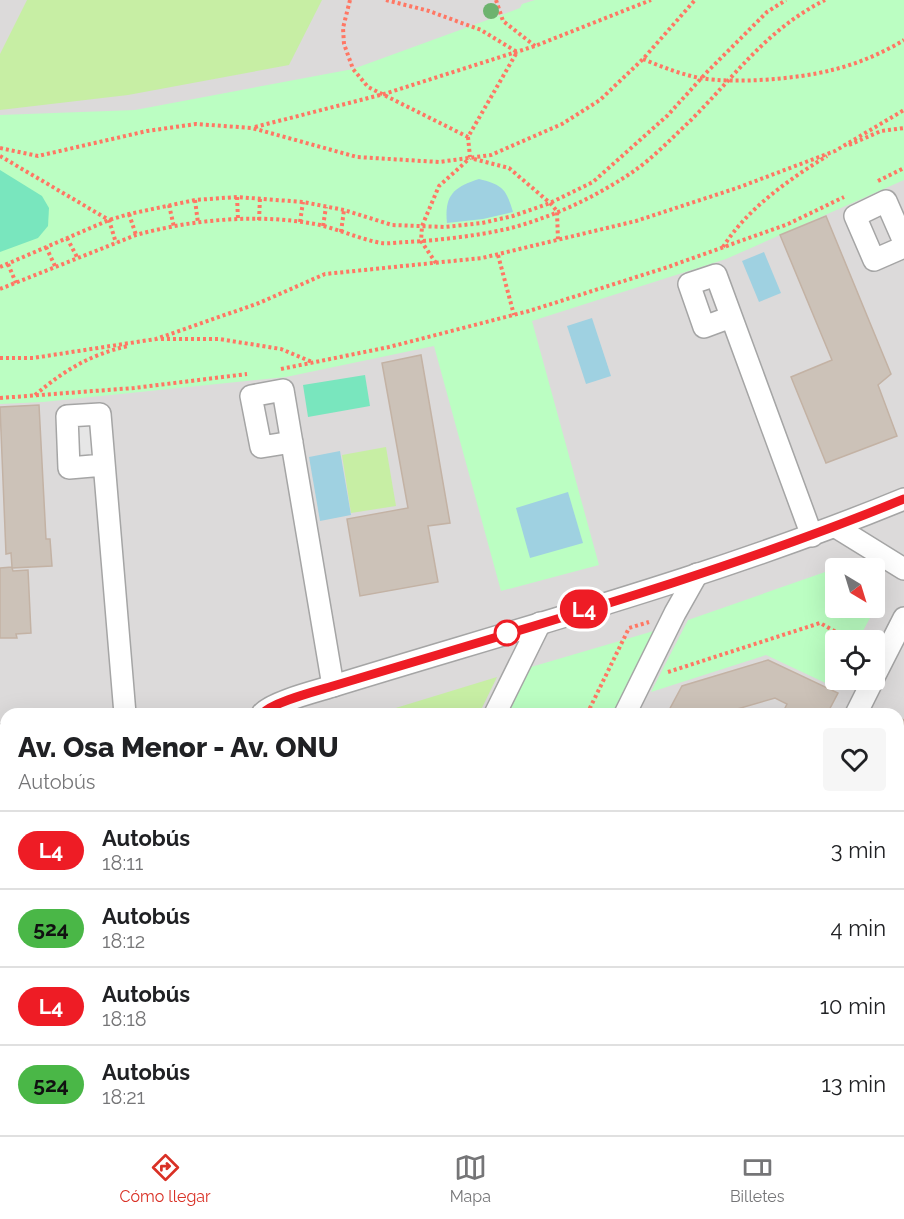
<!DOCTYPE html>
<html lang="es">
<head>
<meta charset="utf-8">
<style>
	:root { --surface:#fff; --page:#f6f6f6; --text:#202124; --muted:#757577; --line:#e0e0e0; --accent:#d93025 }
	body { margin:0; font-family:Raleway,sans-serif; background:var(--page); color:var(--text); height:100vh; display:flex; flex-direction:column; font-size:22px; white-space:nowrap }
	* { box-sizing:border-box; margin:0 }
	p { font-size:20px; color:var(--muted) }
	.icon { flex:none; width:33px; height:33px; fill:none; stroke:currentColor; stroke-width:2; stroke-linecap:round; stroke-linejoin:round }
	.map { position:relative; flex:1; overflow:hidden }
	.details { position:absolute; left:0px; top:708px; width:904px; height:428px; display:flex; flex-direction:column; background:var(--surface); border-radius:18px 18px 0 0; box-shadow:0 6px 24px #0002 }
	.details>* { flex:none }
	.badge { padding:0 12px; border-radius:20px; font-size:21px; line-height:39px }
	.needle { width:39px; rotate:142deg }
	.buttons { position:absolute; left:825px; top:558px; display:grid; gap:12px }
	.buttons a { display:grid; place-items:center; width:60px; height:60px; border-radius:6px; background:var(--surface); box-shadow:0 6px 24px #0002; font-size:30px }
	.map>.badge { position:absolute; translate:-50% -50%; box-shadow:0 0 0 3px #fff }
	.round { display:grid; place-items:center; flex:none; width:63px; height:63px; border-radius:6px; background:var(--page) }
	.headline { display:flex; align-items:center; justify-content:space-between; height:102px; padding:0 18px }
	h1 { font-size:28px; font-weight:800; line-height:45px }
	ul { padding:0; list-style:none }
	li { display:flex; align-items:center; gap:18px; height:78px; padding:0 18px; border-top:2px solid var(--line) }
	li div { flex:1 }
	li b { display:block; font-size:22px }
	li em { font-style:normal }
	li .badge { min-width:66px; font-weight:700; text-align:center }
	.menu { display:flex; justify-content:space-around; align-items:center; height:84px; border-top:2px solid var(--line); background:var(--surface); font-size:16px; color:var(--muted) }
	.menu a { display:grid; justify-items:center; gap:3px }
	.menu .active { color:var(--accent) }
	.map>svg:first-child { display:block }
	.residential { fill:#dcdada; fill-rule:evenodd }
	.grass { fill:#c7eea4 }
	.park { fill:#bbfec2 }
	.pitch { fill:#79e6be }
	.parking { fill:#e6e6e6 }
	.water { fill:#9fd1e1 }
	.building { fill:#ccc2b8; stroke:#c3b2a4; stroke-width:1.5 }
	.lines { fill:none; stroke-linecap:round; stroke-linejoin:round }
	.minor-casing { stroke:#a5a5a5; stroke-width:24 }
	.path { stroke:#ff7764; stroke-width:4; stroke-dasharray:3 3; stroke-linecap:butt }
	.minor { stroke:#fff; stroke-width:21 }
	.tree { fill:#6db36e }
	.line-casing { stroke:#fff; stroke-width:14 }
	.line { stroke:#ee1c25; stroke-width:9 }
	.stop-dot { fill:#fff; stroke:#ee1c25; stroke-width:3 }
</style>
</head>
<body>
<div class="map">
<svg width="904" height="1135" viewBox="0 0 904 1135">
	<rect width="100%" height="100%" fill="#f0ece3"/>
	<path class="residential" d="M0 0H904V1135H0ZM836 568H874V608H836ZM836 640H874V680H836ZM6 714H898V1130H6Z"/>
	<g class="grass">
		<polygon points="27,0 322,0 289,65 128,95 0,110 0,54"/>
		<polygon points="386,447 396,506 351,513 342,455"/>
		<polygon points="497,677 479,714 376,714"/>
	</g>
	<g class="park">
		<polygon points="535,0 904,0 904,180 726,259 532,321 599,565 501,591 434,346 286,377 43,402 0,404 0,115 135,110 353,69 520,8 522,4"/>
		<polygon points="828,571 835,574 836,608 874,608 875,593 882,596 858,640 836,640 836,680 838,680 834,687 766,655 651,692 688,620"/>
		<polygon points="657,630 614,714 508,714 531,667"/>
		<polygon points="301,1130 405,1130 402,1135 298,1135"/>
	</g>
	<g class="pitch">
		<polygon points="0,170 42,196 49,208 48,226 38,238 0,252"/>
		<polygon points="365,375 370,406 308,417 303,385"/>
	</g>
	<polygon class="parking" points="94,420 97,459 78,460 76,421"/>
	<g class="water">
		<path d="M479 179C503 185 506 189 513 212L483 219 447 223C444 195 454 187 479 179Z"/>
		<polygon points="764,252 781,293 759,302 742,261"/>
		<polygon points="592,318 611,376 586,384 567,326"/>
		<polygon points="340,451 351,515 320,521 309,457"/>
		<polygon points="568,492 583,543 530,558 516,508"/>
	</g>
	<g class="building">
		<polygon points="826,216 891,374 878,385 897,436 826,463 791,377 832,360 780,235"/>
		<polygon points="421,355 450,523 428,526 438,582 360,596 347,519 408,508 382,363"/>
		<polygon points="39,405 46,539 50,539 52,566 12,568 13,571 28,570 31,633 16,634 17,638 0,638 0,568 12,567 11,553 6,554 0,407"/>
		<polygon points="768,660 838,693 827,714 782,714 787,704 775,698 720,714 667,714 682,686"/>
		<polygon points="898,717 904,720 904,770 898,781"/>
		<polygon points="904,910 904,993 898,1004 898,917"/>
		<polygon points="94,1130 176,1130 184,1134 100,1135"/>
		<polygon points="207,1130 273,1130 270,1135 218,1135"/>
		<polygon points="436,1130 500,1130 497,1135 433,1135"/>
		<polygon points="584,1130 629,1130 626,1135 581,1135"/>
		<polygon points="684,1130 774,1130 785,1135 727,1135 720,1132 718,1135 681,1135"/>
	</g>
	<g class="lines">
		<defs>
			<g id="minor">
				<polyline points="904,242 886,201 855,216 874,260 904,247"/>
				<polyline points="731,317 704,327 689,284 716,275 812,536"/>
				<polyline points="292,442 261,447 251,396 283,390 333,686"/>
				<polyline points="104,465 69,468 67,416 100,414 125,714"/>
				<polyline points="836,527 904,569"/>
				<polyline points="874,677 904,618"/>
				<path d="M262 714C272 702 317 691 333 686 525 627 719 575 904 499"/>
				<polyline points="495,714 540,623"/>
				<polyline points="625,714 675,613 697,574"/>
				<polyline points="856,714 873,680"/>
				<polyline points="0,735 6,735"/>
				<polyline points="898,1086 904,1075"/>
				<polyline points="66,1130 76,1135"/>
				<polyline points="833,1130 844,1135"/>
				<polyline points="48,1135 51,1130"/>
				<polyline points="284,1135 287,1130"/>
				<polyline points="417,1135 419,1130"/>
				<polyline points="646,1135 649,1130"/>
				<polyline points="874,1135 877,1130"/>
			</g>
		</defs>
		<use href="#minor" class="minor-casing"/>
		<g class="path">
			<polyline points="350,0 343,28 344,44 353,69 368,87 468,137"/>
			<polyline points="386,0 429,11 481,30 517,52 468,137 470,157"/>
			<polyline points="496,0 503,21 535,46"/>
			<path d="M643 59C662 67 680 74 700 78 736 84 797 79 832 70 857 64 883 53 904 40"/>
			<polyline points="255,127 384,94 535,46 651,0"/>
			<polyline points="849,145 881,131 904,128"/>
			<polyline points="0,148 38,156 147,131 196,124 252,128 357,157 439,162 491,155 562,124 600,100 643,59 695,0"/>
			<polyline points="0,156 109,220 116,243"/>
			<polyline points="474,159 509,168 550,203 557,211 558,241"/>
			<polyline points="878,181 904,168"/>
			<polyline points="237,197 238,219"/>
			<polyline points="195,200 198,223"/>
			<polyline points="169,205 174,227"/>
			<polyline points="129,214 136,235"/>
			<polyline points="259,220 260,198"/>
			<polyline points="300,222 303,202"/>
			<polyline points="323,226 326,207"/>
			<polyline points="341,232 344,210"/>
			<polyline points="67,238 77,257"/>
			<polyline points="46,247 55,266"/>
			<path d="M723 247C747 209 788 180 827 156"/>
			<polyline points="498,255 514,315"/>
			<polyline points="436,263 421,241 422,226 439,186 470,158"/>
			<polyline points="8,264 16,283"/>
			<polyline points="0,267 109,220 129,214 195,200 237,197 303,202 344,210 392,225 445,227 482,223 513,216 550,203 593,182 667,116 707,72 767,12 786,0"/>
			<path d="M0 289 136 235C194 219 261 213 320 225 340 230 360 239 381 243 389 244 399 242 408 242 441 240 475 236 507 229 551 218 596 197 634 171 653 158 674 136 691 120 736 75 766 30 825 0"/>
			<polyline points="161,339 219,339 281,349 312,362"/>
			<polyline points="0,358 33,358 156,339 259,303 325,274 482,258 636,221 737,188 835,151 904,110"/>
			<polyline points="281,369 389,347 529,311 668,267 788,224 844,197"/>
			<path d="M35 395C65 370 89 355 128 346"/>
			<polyline points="0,398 134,388 247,374"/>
			<polyline points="668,672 820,623 850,640"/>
			<polyline points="587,714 629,628 649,622"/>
			<polyline points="324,1135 327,1130"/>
		</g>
		<use href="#minor" class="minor"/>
	</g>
	<circle class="tree" cx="491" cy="11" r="8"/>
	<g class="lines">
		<defs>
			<path id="line" d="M262 714C272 702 317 691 333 686 525 628 719 575 904 499"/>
		</defs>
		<use href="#line" class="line-casing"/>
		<use href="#line" class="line"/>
	</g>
	<circle class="stop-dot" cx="507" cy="633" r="12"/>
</svg>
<div class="buttons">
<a><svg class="needle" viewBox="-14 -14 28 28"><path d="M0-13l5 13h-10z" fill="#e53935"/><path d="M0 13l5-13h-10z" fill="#757577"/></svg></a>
<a><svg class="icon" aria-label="locate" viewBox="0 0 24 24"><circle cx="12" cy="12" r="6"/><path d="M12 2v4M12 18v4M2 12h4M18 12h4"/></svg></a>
</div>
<b class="badge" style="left:584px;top:609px;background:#ee1c25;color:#fff">L4</b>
<section class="details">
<div class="headline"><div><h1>Av. Osa Menor - Av. ONU</h1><p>Autobús</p></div><a class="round"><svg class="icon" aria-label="heart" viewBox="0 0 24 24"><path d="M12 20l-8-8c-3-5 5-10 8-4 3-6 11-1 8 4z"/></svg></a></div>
<ul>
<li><span class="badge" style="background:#ee1c25;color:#fff">L4</span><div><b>Autobús</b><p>18:11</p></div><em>3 min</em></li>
<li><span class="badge" style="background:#4ab747;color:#111">524</span><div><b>Autobús</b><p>18:12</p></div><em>4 min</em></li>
<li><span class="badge" style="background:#ee1c25;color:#fff">L4</span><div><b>Autobús</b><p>18:18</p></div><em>10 min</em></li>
<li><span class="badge" style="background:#4ab747;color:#111">524</span><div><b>Autobús</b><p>18:21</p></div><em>13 min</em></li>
</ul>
</section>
</div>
<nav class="menu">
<a class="active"><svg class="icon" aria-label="directions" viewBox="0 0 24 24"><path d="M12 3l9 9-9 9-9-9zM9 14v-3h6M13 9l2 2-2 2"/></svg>Cómo llegar</a>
<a><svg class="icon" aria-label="map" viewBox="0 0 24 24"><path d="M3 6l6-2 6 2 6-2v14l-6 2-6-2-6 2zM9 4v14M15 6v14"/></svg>Mapa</a>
<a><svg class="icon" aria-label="tickets" viewBox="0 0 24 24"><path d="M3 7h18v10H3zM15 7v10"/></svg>Billetes</a>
</nav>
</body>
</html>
